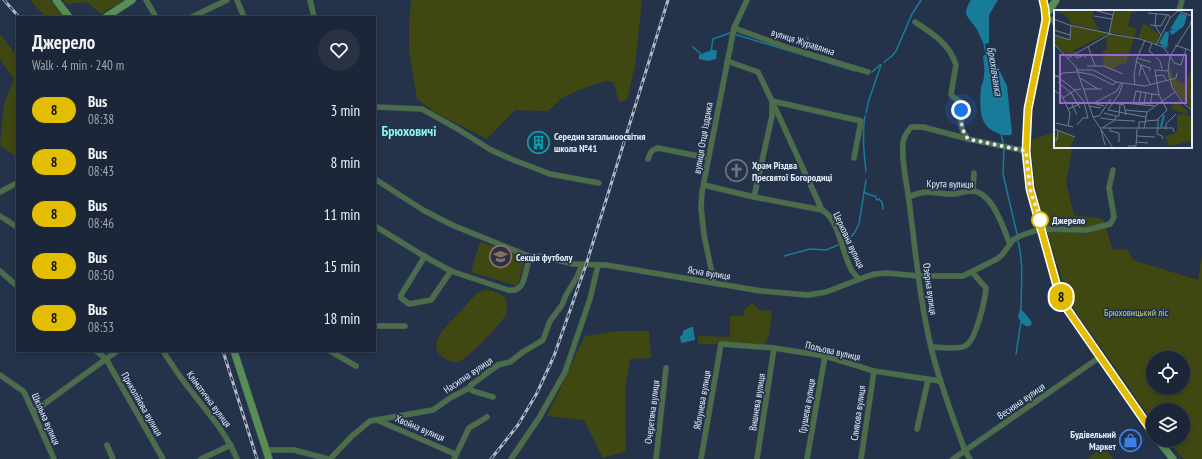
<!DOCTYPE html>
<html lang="en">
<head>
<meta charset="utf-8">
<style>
	:root { --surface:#1b2638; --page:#283243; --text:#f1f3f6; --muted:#a0a5ae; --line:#394353 }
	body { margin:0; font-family:"PT Sans Narrow",sans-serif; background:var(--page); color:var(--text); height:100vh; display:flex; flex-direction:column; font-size:15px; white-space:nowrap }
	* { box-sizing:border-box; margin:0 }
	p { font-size:13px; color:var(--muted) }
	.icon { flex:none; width:22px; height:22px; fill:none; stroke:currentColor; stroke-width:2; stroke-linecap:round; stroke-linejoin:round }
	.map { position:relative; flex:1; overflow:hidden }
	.drawer { position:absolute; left:16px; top:16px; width:360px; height:336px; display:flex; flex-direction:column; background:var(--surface); border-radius:0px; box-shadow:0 2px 6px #0003,0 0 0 1px var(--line) }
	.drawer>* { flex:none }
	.badge { padding:0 8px; border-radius:13px; font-size:14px; line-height:26px }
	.buttons { position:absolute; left:1146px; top:351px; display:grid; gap:8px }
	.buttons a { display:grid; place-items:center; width:44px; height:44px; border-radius:50%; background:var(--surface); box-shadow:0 2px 6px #0003,0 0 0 1px var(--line); font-size:20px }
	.you { position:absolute; width:20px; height:20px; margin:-10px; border:3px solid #fff; border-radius:50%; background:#1a73e8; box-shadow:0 0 0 6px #1a73e833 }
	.map>.badge { position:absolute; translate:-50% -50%; box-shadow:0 0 0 2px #fff }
	.round { display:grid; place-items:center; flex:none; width:42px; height:42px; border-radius:21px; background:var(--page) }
	.headline { display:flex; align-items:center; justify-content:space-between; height:68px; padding:0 16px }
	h1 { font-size:19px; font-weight:700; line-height:30px }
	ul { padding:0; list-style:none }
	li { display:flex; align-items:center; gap:12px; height:52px; padding:0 16px }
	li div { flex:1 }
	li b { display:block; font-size:15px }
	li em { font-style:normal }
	li .badge { min-width:44px; font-weight:700; text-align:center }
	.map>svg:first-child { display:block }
	.green { fill:#404811; fill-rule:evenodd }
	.water { fill:#187b9a }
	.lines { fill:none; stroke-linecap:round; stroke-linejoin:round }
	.stream { stroke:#187b9a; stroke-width:1.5 }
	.street-casing { stroke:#425166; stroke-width:6 }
	.secondary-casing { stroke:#425166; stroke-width:8 }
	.street { stroke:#4b6e49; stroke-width:5 }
	.secondary { stroke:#568e53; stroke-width:7 }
	.rail-casing { stroke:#aeb9ca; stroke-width:3 }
	.rail { stroke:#24334a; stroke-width:1.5; stroke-dasharray:4.5; stroke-linecap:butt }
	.line-casing { stroke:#fff; stroke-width:9 }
	.line { stroke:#e3bd00; stroke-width:6 }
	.walk { stroke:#e2ecfb; stroke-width:4; stroke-dasharray:0 7.2 }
	.stop-dot { fill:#fff; stroke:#e3bd00; stroke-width:2 }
	.labels { text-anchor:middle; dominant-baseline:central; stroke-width:3.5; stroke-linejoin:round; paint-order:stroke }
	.street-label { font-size:10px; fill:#e2ecfb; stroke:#24334a }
	.poi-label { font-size:10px; font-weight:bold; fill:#e2ecfb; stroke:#24334a; text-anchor:start }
	.stop-label { font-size:10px; font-weight:bold; fill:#e2ecfb; stroke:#24334a; text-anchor:start }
	.park-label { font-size:10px; fill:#bdcf6b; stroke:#24334a }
	.water-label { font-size:11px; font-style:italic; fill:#b7e2f4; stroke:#24334a }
	.district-label { font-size:14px; font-weight:bold; fill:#8af5f3; stroke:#24334a }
	.inset-river { fill:none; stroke:#187b9a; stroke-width:2 }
	.inset-road { fill:none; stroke:#707d91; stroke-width:1 }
	.view { fill:#9a66d1; fill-opacity:0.15; stroke:#9a66d1; stroke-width:2 }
	.inset-edge { fill:none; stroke:#e2ecfb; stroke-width:2 }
</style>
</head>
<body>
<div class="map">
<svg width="1202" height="459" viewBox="0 0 1202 459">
	<rect width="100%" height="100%" fill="#24334a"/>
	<g class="green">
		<polygon points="30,0 50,0 62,14 63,17 46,17"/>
		<polygon points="63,0 125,0 101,14 87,2 67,4"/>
		<polygon points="411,0 642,0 635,65 627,100 619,102 613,82 605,81 579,90 562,98 548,111 515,110 487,139 436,113 417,99 409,49 409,26"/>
		<polygon points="0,34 17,56 17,157 0,145 4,104 14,79 0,59"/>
		<path d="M1055 132V147H1069L1072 151 1066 182 1074 215 1103 219 1113 250 1127 249 1133 260 1198 280 1202 254V459H1184L1167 440H1183V410H1153V422L1069 302 1040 209 1034 177 1030 140ZM1153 358H1183V388H1153Z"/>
		<polygon points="480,242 526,257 517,286 471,272"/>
		<path d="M485 290C494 290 500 293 506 299L507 310 506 315C499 325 468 359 458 362 453 363 448 361 444 358 423 344 450 323 460 312 468 304 474 293 485 290Z"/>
		<polygon points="752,303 759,310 772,311 769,335 764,345 698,344 698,336 730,337 730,316 745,316 743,311"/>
		<polygon points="620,331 649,331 651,358 630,359 625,388 626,451 603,458 584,420 547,416 585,336"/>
		<polygon points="1104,447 1113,459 1087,459"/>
	</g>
	<g class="water">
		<path d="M971 0H998L989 15V43L985 44 983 42C980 38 979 32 976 28 968 16 961 15 971 0Z"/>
		<polygon points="712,50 716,50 717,52 716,59 708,61 699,59 699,55 706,52"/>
		<path d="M990 53 992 55 1007 86 1012 133 1011 135C1004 136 999 134 993 131 978 123 980 103 981 88 982 84 984 80 984 76 985 70 984 63 983 57L985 54Z"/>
		<path d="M1020 309C1025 312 1029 318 1032 323L1030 326C1023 327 1021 322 1018 317Z"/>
		<polygon points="691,327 693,327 695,340 681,343 680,336 683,335 683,331"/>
	</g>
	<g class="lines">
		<g class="stream">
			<polyline points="734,34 855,71"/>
			<polyline points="807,43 808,37"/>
			<polyline points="984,43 986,55"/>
			<polyline points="693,47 702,55"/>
			<polyline points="711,52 713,39 730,33"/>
			<polyline points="884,62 892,56 896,51 912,14 921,0"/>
			<polyline points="872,72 880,65"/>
			<polyline points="866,113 869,100 881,65"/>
			<path d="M865 116C862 134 864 153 866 172"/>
			<polyline points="1001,133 1003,143"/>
			<polyline points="1004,149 1003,174 1017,234"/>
			<polyline points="864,192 870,195 875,196 877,200 879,199 882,202 883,209"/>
			<polyline points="847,241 855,232 859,224 866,180"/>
			<path d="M1018 241C1024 264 1021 287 1021 310"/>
			<polyline points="784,256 810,249 826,250 838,245"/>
			<polyline points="1016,354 1021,322"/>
		</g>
		<defs>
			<g id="street">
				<polyline points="146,0 156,17"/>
				<polyline points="237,0 244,17"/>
				<polyline points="310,0 314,17"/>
				<polyline points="1179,11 1182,0"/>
				<polyline points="1046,15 1055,23"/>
				<polyline points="192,17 227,0"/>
				<path d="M915 22C932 33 950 44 956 65L951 94 952 96 960 102 961 106V124L963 132 968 139"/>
				<polyline points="734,28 789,48 868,72"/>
				<polyline points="727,61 758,72 772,101 772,116 754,197"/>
				<path d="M772 101 822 210C839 219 842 253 851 269 853 273 856 276 859 279"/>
				<polyline points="772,101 861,121 854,158"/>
				<polyline points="375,107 422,109 456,128 491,150 511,159 550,174 599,183"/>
				<path d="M648 159C650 153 651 150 658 148L708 158"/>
				<polyline points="375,179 423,210 452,225 531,257 539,256 574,264 606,265 761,291 808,295 826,292 868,276 875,274 887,273 919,276 963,276 997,259 1002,255 1013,240 1020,236 1034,231 1042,229 1087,230 1110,224 1114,217 1109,188 1113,170"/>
				<polyline points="704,185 754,197 822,210"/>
				<polyline points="973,191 974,173"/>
				<polyline points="0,192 17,183"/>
				<path d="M909 197C927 189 932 193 951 194 958 194 965 191 972 191 993 192 1003 228 1010 244"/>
				<polyline points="0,216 17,227"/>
				<path d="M375 226 422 255 451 271 508 290C528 293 523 269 531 257"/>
				<polyline points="425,256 401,295 401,298 409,304 431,300 451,271"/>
				<polyline points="0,271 17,286"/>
				<polyline points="714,283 704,235 701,208 702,192 734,28 747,0"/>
				<polyline points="375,326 405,326"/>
				<path d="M931 347C939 347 958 350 965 346 976 341 985 300 986 288L972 272"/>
				<polyline points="96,351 106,359 163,459"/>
				<path d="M163 351C172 365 181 379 192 392 208 413 227 434 237 459"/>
				<polyline points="330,351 356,366"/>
				<polyline points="0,375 23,391 25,394 54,459"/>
				<polyline points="469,388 473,391 493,397"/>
				<polyline points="33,412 117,351"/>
				<polyline points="377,420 455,454"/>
				<polyline points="917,429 928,380"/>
				<polyline points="107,445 113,459"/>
				<polyline points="266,450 294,450 328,459"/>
				<polyline points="201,459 231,445"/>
				<polyline points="330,459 352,436 370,421 433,410 450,398 469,388 471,385 498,365 510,362 523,352 543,340 550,321 562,305 566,295 577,277 582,265"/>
				<polyline points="454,459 469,428 487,417"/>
				<polyline points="511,459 539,418 565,372 590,299 598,265"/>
				<polyline points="656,459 666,368"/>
				<polyline points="701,459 721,344 774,348 825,356 874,371 940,381"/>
				<polyline points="757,459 774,348"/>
				<polyline points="807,459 825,356"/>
				<polyline points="861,459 874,371"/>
				<polyline points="953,459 1100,357"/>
				<path d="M970 459 965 451C953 417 939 382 931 347 920 302 916 255 910 209 908 187 901 164 903 142 904 136 907 132 911 127H923L968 139 1026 151"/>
			</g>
			<g id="secondary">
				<polyline points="56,0 69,17"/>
				<polyline points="1043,0 1046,15"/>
				<polyline points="1056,0 1046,15 1028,109 1026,151 1030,189 1058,290 1067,309 1153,433"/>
				<polyline points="106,17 132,0"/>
				<polyline points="234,351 269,459"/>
				<polyline points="1158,440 1173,459"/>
			</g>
		</defs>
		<use href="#street" class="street-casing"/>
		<use href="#secondary" class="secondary-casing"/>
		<use href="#street" class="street"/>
		<use href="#secondary" class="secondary"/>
		<defs>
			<g id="rail">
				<polyline points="4,0 19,17"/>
				<polyline points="223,351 257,459"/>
				<polyline points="491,459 518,425 537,393 554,356 586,265 668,0"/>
			</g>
		</defs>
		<use href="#rail" class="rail-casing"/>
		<use href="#rail" class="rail"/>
	</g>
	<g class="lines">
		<defs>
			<polyline id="line" points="1043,0 1045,9 1046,20 1028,109 1026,151 1030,189 1058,290 1067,309 1153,433"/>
		</defs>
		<use href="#line" class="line-casing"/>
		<use href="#line" class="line"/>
		<path class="walk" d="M961 110C961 122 961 129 968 139L1026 151 1030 189 1040 220"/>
	</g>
	<defs>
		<symbol id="building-ring" viewBox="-11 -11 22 22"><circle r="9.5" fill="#24334a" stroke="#0f9aa8" stroke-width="1.5"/><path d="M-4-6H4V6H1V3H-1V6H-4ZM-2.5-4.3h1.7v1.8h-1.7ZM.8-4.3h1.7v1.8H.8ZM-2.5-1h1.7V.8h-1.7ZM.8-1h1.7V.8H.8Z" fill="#0f9aa8"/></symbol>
		<symbol id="church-ring" viewBox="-11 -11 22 22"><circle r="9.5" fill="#24334a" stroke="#6b7280" stroke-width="1.5"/><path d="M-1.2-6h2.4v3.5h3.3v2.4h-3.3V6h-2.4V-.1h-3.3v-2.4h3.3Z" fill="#6b7280"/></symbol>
		<symbol id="school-ring" viewBox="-11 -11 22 22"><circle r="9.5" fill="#24334a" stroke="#8d6e63" stroke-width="1.5"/><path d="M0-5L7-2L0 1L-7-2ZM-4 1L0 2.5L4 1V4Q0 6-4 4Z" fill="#8d6e63"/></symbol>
		<symbol id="shop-ring" viewBox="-11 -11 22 22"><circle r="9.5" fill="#24334a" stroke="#3f7fe0" stroke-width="1.5"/><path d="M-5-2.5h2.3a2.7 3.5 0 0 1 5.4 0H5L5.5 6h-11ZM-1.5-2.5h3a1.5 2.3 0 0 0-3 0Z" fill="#3f7fe0"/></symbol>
	</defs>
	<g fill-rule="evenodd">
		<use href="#building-ring" x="526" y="130" width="25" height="25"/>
		<use href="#church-ring" x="724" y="158" width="25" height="25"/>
		<use href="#school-ring" x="488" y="244" width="25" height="25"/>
		<use href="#shop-ring" x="1118" y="428" width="25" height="25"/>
	</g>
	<circle class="stop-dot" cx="1040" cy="220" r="8"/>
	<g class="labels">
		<g class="street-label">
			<text transform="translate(803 42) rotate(18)">вулиця Журавлина</text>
			<text transform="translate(703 138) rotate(-80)">вулиця Отця Іздрика</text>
			<text transform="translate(950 184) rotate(1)">Крута вулиця</text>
			<text transform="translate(849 240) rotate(65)">Церковна вулиця</text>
			<text transform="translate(709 273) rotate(9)">Ясна вулиця</text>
			<text transform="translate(930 289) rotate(82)">Озерна вулиця</text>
			<text transform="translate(833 351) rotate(13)">Польова вулиця</text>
			<text transform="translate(468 375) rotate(-34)">Насипна вулиця</text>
			<text transform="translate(209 399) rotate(53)">Кліматична вулиця</text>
			<text transform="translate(702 400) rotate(-80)">Яблунева вулиця</text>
			<text transform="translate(1021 401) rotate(-35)">Весняна вулиця</text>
			<text transform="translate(757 402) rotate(-81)">Вишнева вулиця</text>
			<text transform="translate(142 404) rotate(60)">Приколійова вулиця</text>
			<text transform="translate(807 406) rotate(-80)">Грушева вулиця</text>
			<text transform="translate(652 412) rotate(-83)">Очеретяна вулиця</text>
			<text transform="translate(858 413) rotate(-82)">Сливова вулиця</text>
			<text transform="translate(46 419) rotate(66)">Шкільна вулиця</text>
			<text transform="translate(420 428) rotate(23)">Хвойна вулиця</text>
		</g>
		<g class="poi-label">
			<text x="554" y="136">Середня загальноосвітня<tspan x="554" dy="12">школа №41</tspan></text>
			<text x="752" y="165">Храм Різдва<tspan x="752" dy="12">Пресвятої Богородиці</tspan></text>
			<text x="516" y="257">Секція футболу</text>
			<text x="1116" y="434" text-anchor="end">Будівельний<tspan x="1116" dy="12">Маркет</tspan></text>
		</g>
		<g class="stop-label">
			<text x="1052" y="220">Джерело</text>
		</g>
		<g class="park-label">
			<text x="1136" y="312">Брюховицький ліс</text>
		</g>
		<g class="water-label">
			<text transform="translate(995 71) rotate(81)">Брюхівчанка</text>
		</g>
		<g class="district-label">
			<text x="409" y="131">Брюховичі</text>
		</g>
	</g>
	<g transform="translate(1054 10)">
		<rect width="138" height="138" fill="#24334a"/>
		<path d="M0 0H40L38 8 46 20 17 14 13 6ZM60 0H92L77 3 74 16 83 19 80 27 56 22ZM90 13 106 25 102 34 84 27ZM18 16 55 23 20 40 22 43 16 46 0 35V26L16 29ZM56 25 80 28 72 55 69 53 57 60 50 55 48 42 53 39 52 28ZM138 55V99L118 77 114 60 117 59 119 67 123 71 132 74ZM122 92 134 101 133 104 116 98ZM129 104 138 107V131L115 136 111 127 123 122V105ZM5 121 19 127 20 130 15 138H0V129Z" fill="#404811"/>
		<path d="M126 3 133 5 130 16 118 25 115 21 120 19H116ZM112 21 115 23 113 39 105 33Z" fill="#187b9a"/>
		<path class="inset-river" d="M107 117 110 105"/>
		<path class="inset-road" d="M122 0 138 6M43 1 59 5M94 3 115 5 116 8M102 4 101 16 107 25M40 6 58 9M0 9 15 15 58 24M96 15 107 16 113 5M0 20 16 25M55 24 60 0M0 25 16 30M16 29 17 16M98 33 95 41 99 44M0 34 22 57 39 107 59 138M102 35 116 8 124 1M121 35 138 41M34 36 41 56M132 39 127 55 120 53 116 46 136 15 138 8M21 44 23 48 30 45 32 48M102 47 106 51 108 59M14 48 56 24 86 29 109 37 116 46 114 61 118 77 129 93 138 100M83 48 97 52M82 51 87 55 85 66M87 55 96 74M87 55 96 58V61M33 56H50L69 64M22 60H39L62 72 91 76 122 68 123 63M0 64 21 80 30 92 34 108H29L23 115M101 66 109 65 112 70M0 68 9 63 24 62 39 65 59 75 62 72M26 68 44 79M4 72 17 83 26 98M69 73 65 84 54 100 92 107M81 75 80 65 83 48 91 30M30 79H48M0 80 8 86 16 103 14 116M9 88 21 80 27 79M17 92 23 105M34 92 50 96M40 93 63 81 67 73M60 93 70 95 72 105M70 93 101 96M79 94 82 81 105 85M85 94 87 81M90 95 92 82M35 96 47 98M96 96 98 84M14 99 30 92M71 100 93 102M50 103 62 106M39 107 45 106 57 89M46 108 61 110 62 106H65L66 95M92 111 104 110M2 113 19 117M47 118H119L120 122M48 118 61 110 81 111M56 118V121L65 123V132M0 119 21 127M85 119V112H92M90 119 93 102 121 82M112 119V114L122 104M47 120 51 135M103 120V124L108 126 109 129M104 120V109L113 100 105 85 101 60 114 61M83 126 101 127M0 130H3L4 121M82 132 94 133M74 136H82L83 119"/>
		<path class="view" d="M6 45H132V93H6Z"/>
		<rect width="138" height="138" class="inset-edge"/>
	</g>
</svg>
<div class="buttons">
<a><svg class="icon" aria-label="locate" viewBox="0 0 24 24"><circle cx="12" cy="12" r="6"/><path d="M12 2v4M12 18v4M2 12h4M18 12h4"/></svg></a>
<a><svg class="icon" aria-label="layers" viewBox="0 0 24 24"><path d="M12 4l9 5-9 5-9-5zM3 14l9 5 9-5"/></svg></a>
</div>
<div class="you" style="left:961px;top:110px"></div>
<b class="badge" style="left:1061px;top:297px;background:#e3bd00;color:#111">8</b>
<section class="drawer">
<div class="headline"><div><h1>Джерело</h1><p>Walk · 4 min · 240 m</p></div><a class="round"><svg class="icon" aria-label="heart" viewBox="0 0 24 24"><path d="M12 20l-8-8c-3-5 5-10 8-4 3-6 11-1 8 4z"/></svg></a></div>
<ul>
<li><span class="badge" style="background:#e3bd00;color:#111">8</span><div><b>Bus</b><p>08:38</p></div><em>3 min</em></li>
<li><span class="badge" style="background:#e3bd00;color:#111">8</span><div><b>Bus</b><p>08:43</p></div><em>8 min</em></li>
<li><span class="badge" style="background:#e3bd00;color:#111">8</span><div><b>Bus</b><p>08:46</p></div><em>11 min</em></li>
<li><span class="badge" style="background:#e3bd00;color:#111">8</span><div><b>Bus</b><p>08:50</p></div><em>15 min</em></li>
<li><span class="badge" style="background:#e3bd00;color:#111">8</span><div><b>Bus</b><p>08:53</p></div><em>18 min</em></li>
</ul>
</section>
</div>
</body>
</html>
